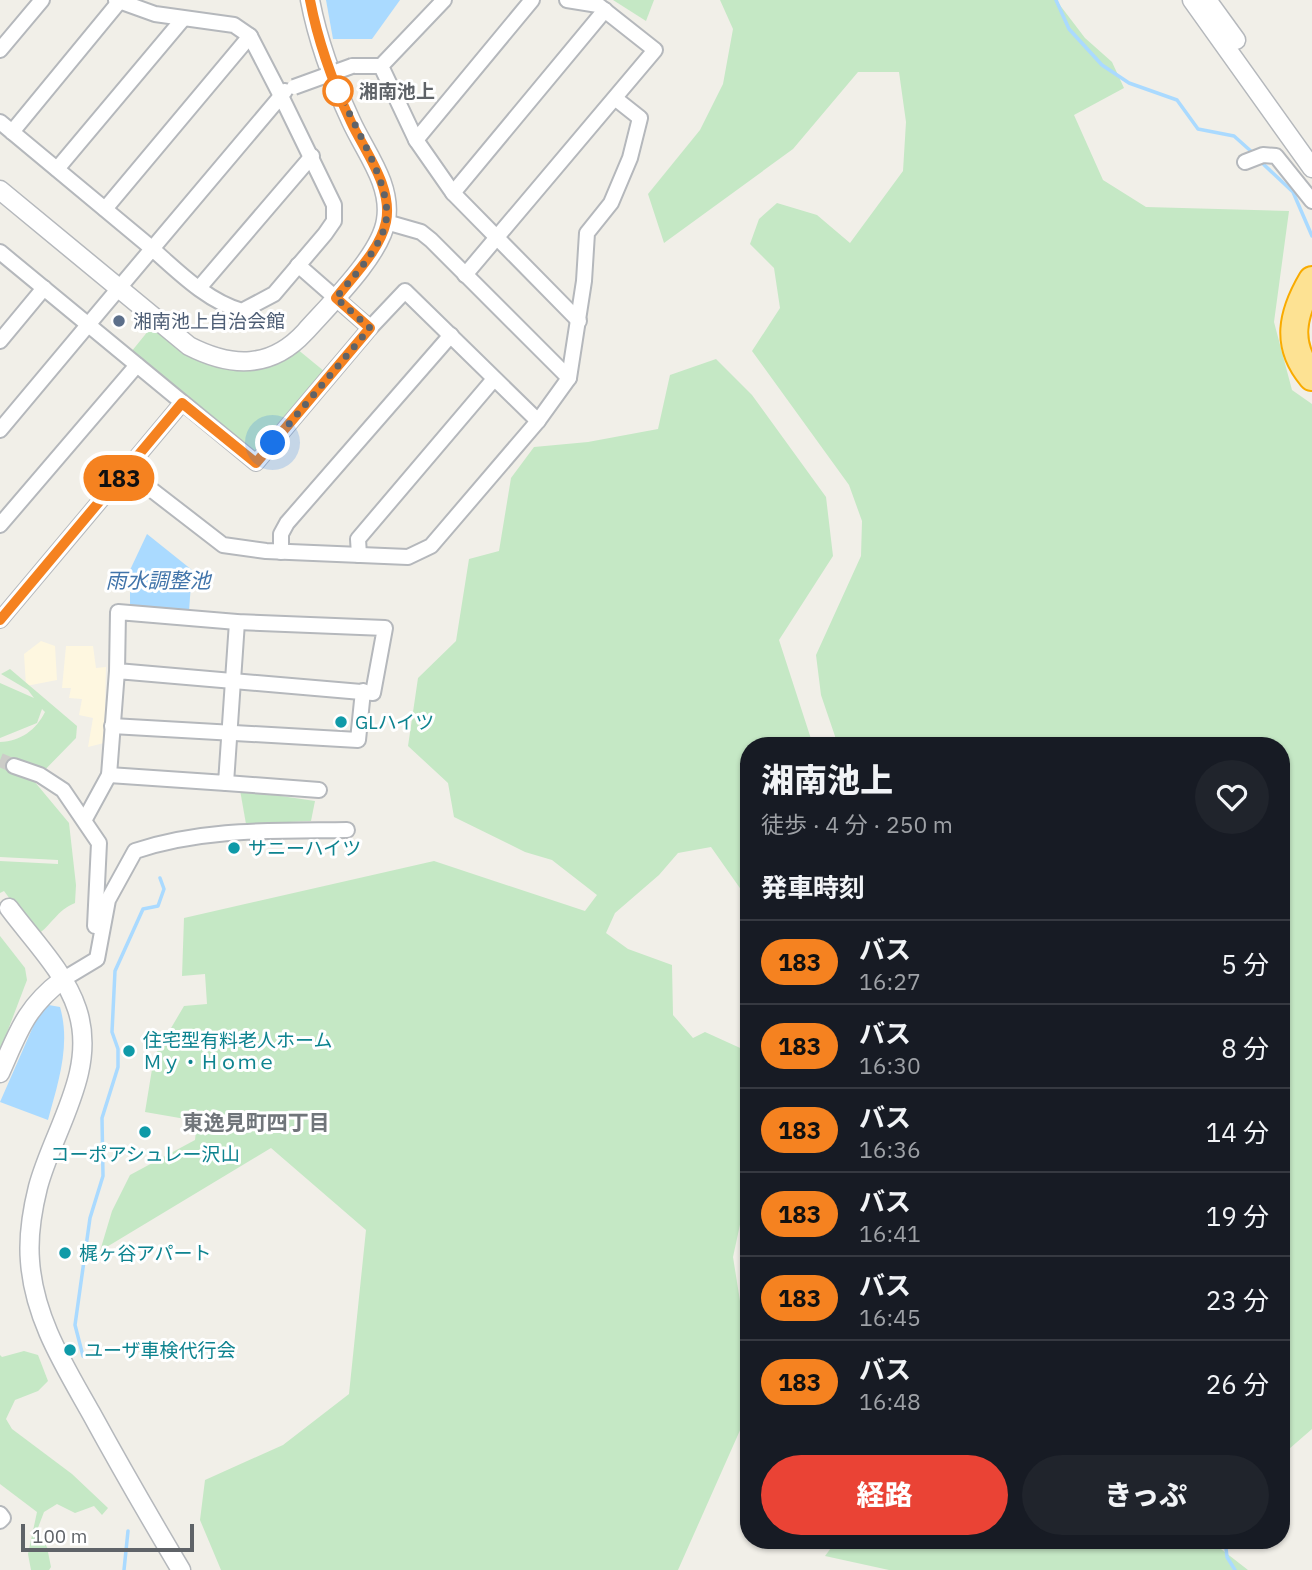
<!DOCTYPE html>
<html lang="ja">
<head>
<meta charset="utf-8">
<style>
	:root { --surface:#171b24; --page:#20242c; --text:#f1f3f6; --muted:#9ea1a6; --line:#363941; --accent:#ea4335 }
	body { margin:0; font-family:"IBM Plex Sans","Noto Sans JP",sans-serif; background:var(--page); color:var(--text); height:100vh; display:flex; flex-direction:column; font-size:26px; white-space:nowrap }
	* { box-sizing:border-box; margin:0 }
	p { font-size:23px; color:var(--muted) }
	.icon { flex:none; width:38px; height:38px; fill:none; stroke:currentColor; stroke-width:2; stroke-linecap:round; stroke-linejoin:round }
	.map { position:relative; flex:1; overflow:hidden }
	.side { position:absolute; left:740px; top:737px; width:550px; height:812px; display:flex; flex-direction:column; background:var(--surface); border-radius:28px; box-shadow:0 2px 5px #0004 }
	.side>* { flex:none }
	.badge { padding:0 14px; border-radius:23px; font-size:24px; line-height:46px }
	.scale { position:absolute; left:21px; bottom:18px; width:173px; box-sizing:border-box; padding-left:7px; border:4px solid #5f6368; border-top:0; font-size:19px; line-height:24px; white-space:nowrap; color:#5f6368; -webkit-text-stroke:5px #fff; paint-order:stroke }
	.you { position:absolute; width:35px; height:35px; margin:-18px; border:5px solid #fff; border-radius:50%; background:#1a73e8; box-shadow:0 0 0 10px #1a73e833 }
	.map>.badge { position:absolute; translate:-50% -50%; box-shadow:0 0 0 4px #fff }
	h2 { padding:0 21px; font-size:26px; line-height:63px }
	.round { display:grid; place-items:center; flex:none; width:74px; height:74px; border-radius:37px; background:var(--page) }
	.summary { display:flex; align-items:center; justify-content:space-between; height:119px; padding:0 21px }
	h1 { font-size:33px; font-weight:800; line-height:52px }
	.action { display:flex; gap:14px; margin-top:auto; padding:14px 21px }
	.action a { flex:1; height:80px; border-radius:42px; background:var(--accent); color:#fff; font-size:28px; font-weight:800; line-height:80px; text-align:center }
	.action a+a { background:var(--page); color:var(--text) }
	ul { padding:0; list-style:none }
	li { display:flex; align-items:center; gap:21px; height:84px; padding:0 21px; border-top:2px solid var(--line) }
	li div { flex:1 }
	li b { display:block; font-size:26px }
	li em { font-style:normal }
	li .badge { min-width:77px; font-weight:700; text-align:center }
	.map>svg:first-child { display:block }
	.commercial { fill:#fef7e0 }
	.green { fill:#c5e8c5 }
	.water { fill:#aadaff }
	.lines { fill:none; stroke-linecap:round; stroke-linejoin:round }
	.stream { stroke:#aadaff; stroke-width:3.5 }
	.minor-tunnel { stroke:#ccccc8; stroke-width:14; stroke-dasharray:14 7; stroke-linecap:butt }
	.minor-casing { stroke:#b5b8bc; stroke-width:18 }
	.tertiary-casing { stroke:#b5b8bc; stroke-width:21 }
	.motorway-casing { stroke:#f9ab00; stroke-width:30 }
	.minor { stroke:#fff; stroke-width:14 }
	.tertiary { stroke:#fff; stroke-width:18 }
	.motorway { stroke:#fde293; stroke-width:26 }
	.minor-bridge-casing { stroke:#b5b8bc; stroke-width:18; stroke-linecap:butt }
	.minor-bridge { stroke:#fff; stroke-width:14 }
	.line-casing { stroke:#fff; stroke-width:16 }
	.line { stroke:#f58220; stroke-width:10 }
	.walk { stroke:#5f6368; stroke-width:7; stroke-dasharray:0 12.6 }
	.stop-dot { fill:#fff; stroke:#f58220; stroke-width:3.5 }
	.service-dot { fill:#5c6f8a; stroke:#fff; stroke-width:2.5 }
	.culture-dot { fill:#0f9aa8; stroke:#fff; stroke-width:2.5 }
	.labels { text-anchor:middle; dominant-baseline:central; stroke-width:6; stroke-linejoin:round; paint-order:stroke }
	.stop-label { font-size:19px; font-weight:bold; fill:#5f6368; stroke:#fff; text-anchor:start }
	.service-label { font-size:19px; fill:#4e5e75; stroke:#fff; text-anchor:start }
	.culture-label { font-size:19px; fill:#0d838f; stroke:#fff; text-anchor:start }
	.water-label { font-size:21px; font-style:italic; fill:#4174aa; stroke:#fff }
	.neighbourhood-label { font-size:21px; font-weight:bold; fill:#70757a; stroke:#fff }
</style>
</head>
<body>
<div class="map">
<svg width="1312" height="1570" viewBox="0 0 1312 1570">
	<rect width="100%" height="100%" fill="#f1efe8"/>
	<g class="commercial">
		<polygon points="41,641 55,646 57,680 26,686 24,654"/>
		<polygon points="66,646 93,646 96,668 106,667 104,743 88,747 93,718 79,715 82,699 69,698 71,688 62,688"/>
	</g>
	<g class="green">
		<polygon points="613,0 654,0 646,21"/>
		<polygon points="720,0 1056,0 1085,38 1112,62 1124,88 1074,115 1103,180 1146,207 1289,211 1274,322 1292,390 1312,404 1312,1429 1281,1456 1281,746 838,745 821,695 816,655 861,556 862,521 849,485 752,351 780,308 774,268 750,244 759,219 777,203 817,215 850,243 903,171 906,122 899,72 858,72 793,149 664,243 648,194 700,130 723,84 733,29"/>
		<polygon points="157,320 240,363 291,344 330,376 256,463 127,357"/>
		<polygon points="716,359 752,395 826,497 833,556 779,640 813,745 749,746 749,901 711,847 678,853 659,875 615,913 606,933 628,949 672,965 673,1015 693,1038 705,1032 749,1052 749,1140 744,1155 741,1220 733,1257 740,1301 749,1323 749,1410 678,1570 221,1570 200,1520 205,1480 283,1445 349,1394 366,1230 271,1148 100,1251 112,1211 130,1175 195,1140 197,1121 145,1112 154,1057 184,1006 207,1004 205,974 182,976 184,918 434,861 585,911 597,895 552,860 525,852 454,817 448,783 408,746 418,678 456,641 469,559 499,551 511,478 534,447 588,442 658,429 670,375"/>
		<path d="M10 669 77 726 76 738 34 781 69 823 76 885 75 903C57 910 52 925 37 935L4 891 0 893V861L58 864V860L0 857V742C21 741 36 730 45 712L42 709 37 723 0 738V683L34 698 28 690 1 674Z"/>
		<polygon points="240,790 315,801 311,821 246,824"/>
		<polygon points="0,936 25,968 27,980 0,1051"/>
		<polygon points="24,1351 38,1355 48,1381 38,1391 15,1400 6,1419 12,1429 72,1474 108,1508 102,1515 94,1506 75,1513 57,1504 44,1512 36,1533 47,1547 51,1567 49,1570 31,1570 28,1554 37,1512 0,1484 0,1355 2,1357"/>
		<polygon points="837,1540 1224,1540 1221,1549 1248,1570 889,1570 825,1556"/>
	</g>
	<g class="water">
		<polygon points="326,0 400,0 372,39 333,39"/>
		<polygon points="147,534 192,570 189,611 130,605 130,570"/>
		<path d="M43 1004 60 1007C71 1045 58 1083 48 1120L0 1102Z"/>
	</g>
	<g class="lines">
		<g class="stream">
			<polyline points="1056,0 1069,29 1102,65 1129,83 1177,100 1198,129 1234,136 1253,153"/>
			<polyline points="1260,161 1293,192 1312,236"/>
			<polyline points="83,1356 75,1325 90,1218 103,1176 102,1118 118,1067 118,1049 112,1032 115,971 143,909 158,906 164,889 160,878"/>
			<polyline points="1225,1540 1227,1557 1235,1570"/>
			<polyline points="124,1570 128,1531"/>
		</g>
		<polyline class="minor-tunnel" points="0,760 14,766"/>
		<defs>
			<g id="minor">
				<polyline points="116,0 155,14 234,25 250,36 281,96 285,91"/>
				<polyline points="444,0 381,66 416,140 453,193 579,321"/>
				<polyline points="0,50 42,0"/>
				<polyline points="352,66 381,66"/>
				<path d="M0 122C47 161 94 200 142 240 172 265 203 300 242 311L274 294 325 234 334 221V205L281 96C187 208 93 318 0 430"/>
				<polyline points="12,132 119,2"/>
				<polyline points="416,140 532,0"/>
				<polyline points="1245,162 1263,155 1276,156 1312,201"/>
				<polyline points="57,169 183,19"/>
				<polyline points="453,193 605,10"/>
				<polyline points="105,209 250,36"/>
				<polyline points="0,252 256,463 370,328 298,265"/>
				<polyline points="465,275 655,50 598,5 567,0"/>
				<polyline points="199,288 312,156"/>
				<polyline points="370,328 405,291 538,421"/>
				<polyline points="0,341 44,288"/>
				<polyline points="569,378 584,281 587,233 611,203 630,158 640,118 616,99"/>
				<polyline points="126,470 182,403"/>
				<polyline points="0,525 137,365"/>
				<polyline points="281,552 281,534 287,523 451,335"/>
				<polyline points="359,555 358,539 494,379"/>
				<polyline points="0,620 126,470 223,545 266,551 408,557 431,546 538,421 569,378 431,240 421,232 386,222"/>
				<polyline points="112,726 358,740 363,691"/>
				<polyline points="14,766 40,775 63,790 99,843 95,926"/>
				<polyline points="109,775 226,783 237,622"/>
				<polyline points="226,783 319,790"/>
				<polyline points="85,819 109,775 117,671 118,612 237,622 385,628 373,693 117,671"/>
				<path d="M62 980 97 959 108 900 135 851C204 828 275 831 347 830"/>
				<polyline points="0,1514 3,1518 0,1521"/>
			</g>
			<g id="tertiary">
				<polyline points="1192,0 1312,168"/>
				<polyline points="1207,0 1236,40"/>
				<path d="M0 190 189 346C232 368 271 369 305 332 329 305 381 255 386 220 392 184 365 152 351 121 333 82 318 42 310 0"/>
				<path d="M9 908C32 939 65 972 77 1009 98 1071 53 1130 38 1187 32 1211 28 1237 30 1261 34 1318 64 1365 91 1413 120 1466 150 1518 181 1570"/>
				<path d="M0 1073C18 1033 25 1008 62 980"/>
			</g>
			<path id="motorway" d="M1312 280C1292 314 1285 345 1312 377"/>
		</defs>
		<use href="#minor" class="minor-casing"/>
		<use href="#tertiary" class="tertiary-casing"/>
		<use href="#motorway" class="motorway-casing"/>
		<use href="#minor" class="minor"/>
		<use href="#tertiary" class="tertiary"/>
		<use href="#motorway" class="motorway"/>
		<defs>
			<polyline id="minor-bridge" points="294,87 352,66"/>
		</defs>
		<use href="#minor-bridge" class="minor-bridge-casing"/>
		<use href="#minor-bridge" class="minor-bridge"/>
	</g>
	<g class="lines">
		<defs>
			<path id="line" d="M0 620 182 403 256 463 370 328 336 298C353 276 380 250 386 222 393 187 365 152 351 122 333 83 318 42 310 0"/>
		</defs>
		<use href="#line" class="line-casing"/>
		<use href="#line" class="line"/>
		<path class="walk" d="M273 443 370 328 336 298C353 276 381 249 386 221 393 186 350 120 336 85L338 91"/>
	</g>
	<circle class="stop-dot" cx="338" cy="91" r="14"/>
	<circle class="service-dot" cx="119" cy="321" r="7"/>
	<g class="culture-dot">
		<circle cx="341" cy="722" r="7"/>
		<circle cx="234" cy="848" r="7"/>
		<circle cx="129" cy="1051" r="7"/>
		<circle cx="145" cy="1132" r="7"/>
		<circle cx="65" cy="1253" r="7"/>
		<circle cx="70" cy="1350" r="7"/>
	</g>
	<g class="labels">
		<g class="stop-label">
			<text x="359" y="91">湘南池上</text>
		</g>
		<g class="service-label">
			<text x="133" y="321">湘南池上自治会館</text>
		</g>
		<g class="culture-label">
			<text x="355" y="722">GLハイツ</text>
			<text x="248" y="848">サニーハイツ</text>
			<text x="143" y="1040">住宅型有料老人ホーム<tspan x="143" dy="22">Ｍｙ・Ｈｏｍｅ</tspan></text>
			<text x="145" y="1154" text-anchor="middle">コーポアシュレー沢山</text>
			<text x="79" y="1253">梶ヶ谷アパート</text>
			<text x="84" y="1350">ユーザ車検代行会</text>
		</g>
		<g class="water-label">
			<text x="158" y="580">雨水調整池</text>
		</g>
		<g class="neighbourhood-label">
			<text x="256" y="1122">東逸見町四丁目</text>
		</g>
	</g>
</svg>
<div class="scale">100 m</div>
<div class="you" style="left:273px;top:443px"></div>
<b class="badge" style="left:119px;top:478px;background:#f58220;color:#111">183</b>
<section class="side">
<div class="summary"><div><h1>湘南池上</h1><p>徒歩 · 4 分 · 250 m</p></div><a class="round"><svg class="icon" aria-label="heart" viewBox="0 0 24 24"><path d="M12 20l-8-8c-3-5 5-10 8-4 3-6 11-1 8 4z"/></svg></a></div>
<h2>発車時刻</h2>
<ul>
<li><span class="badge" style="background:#f58220;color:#111">183</span><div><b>バス</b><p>16:27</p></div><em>5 分</em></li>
<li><span class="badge" style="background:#f58220;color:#111">183</span><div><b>バス</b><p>16:30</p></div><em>8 分</em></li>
<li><span class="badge" style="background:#f58220;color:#111">183</span><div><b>バス</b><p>16:36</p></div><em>14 分</em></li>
<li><span class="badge" style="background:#f58220;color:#111">183</span><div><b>バス</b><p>16:41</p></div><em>19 分</em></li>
<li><span class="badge" style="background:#f58220;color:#111">183</span><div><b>バス</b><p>16:45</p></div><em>23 分</em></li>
<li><span class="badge" style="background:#f58220;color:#111">183</span><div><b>バス</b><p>16:48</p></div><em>26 分</em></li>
</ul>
<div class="action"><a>経路</a><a>きっぷ</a></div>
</section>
</div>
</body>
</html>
